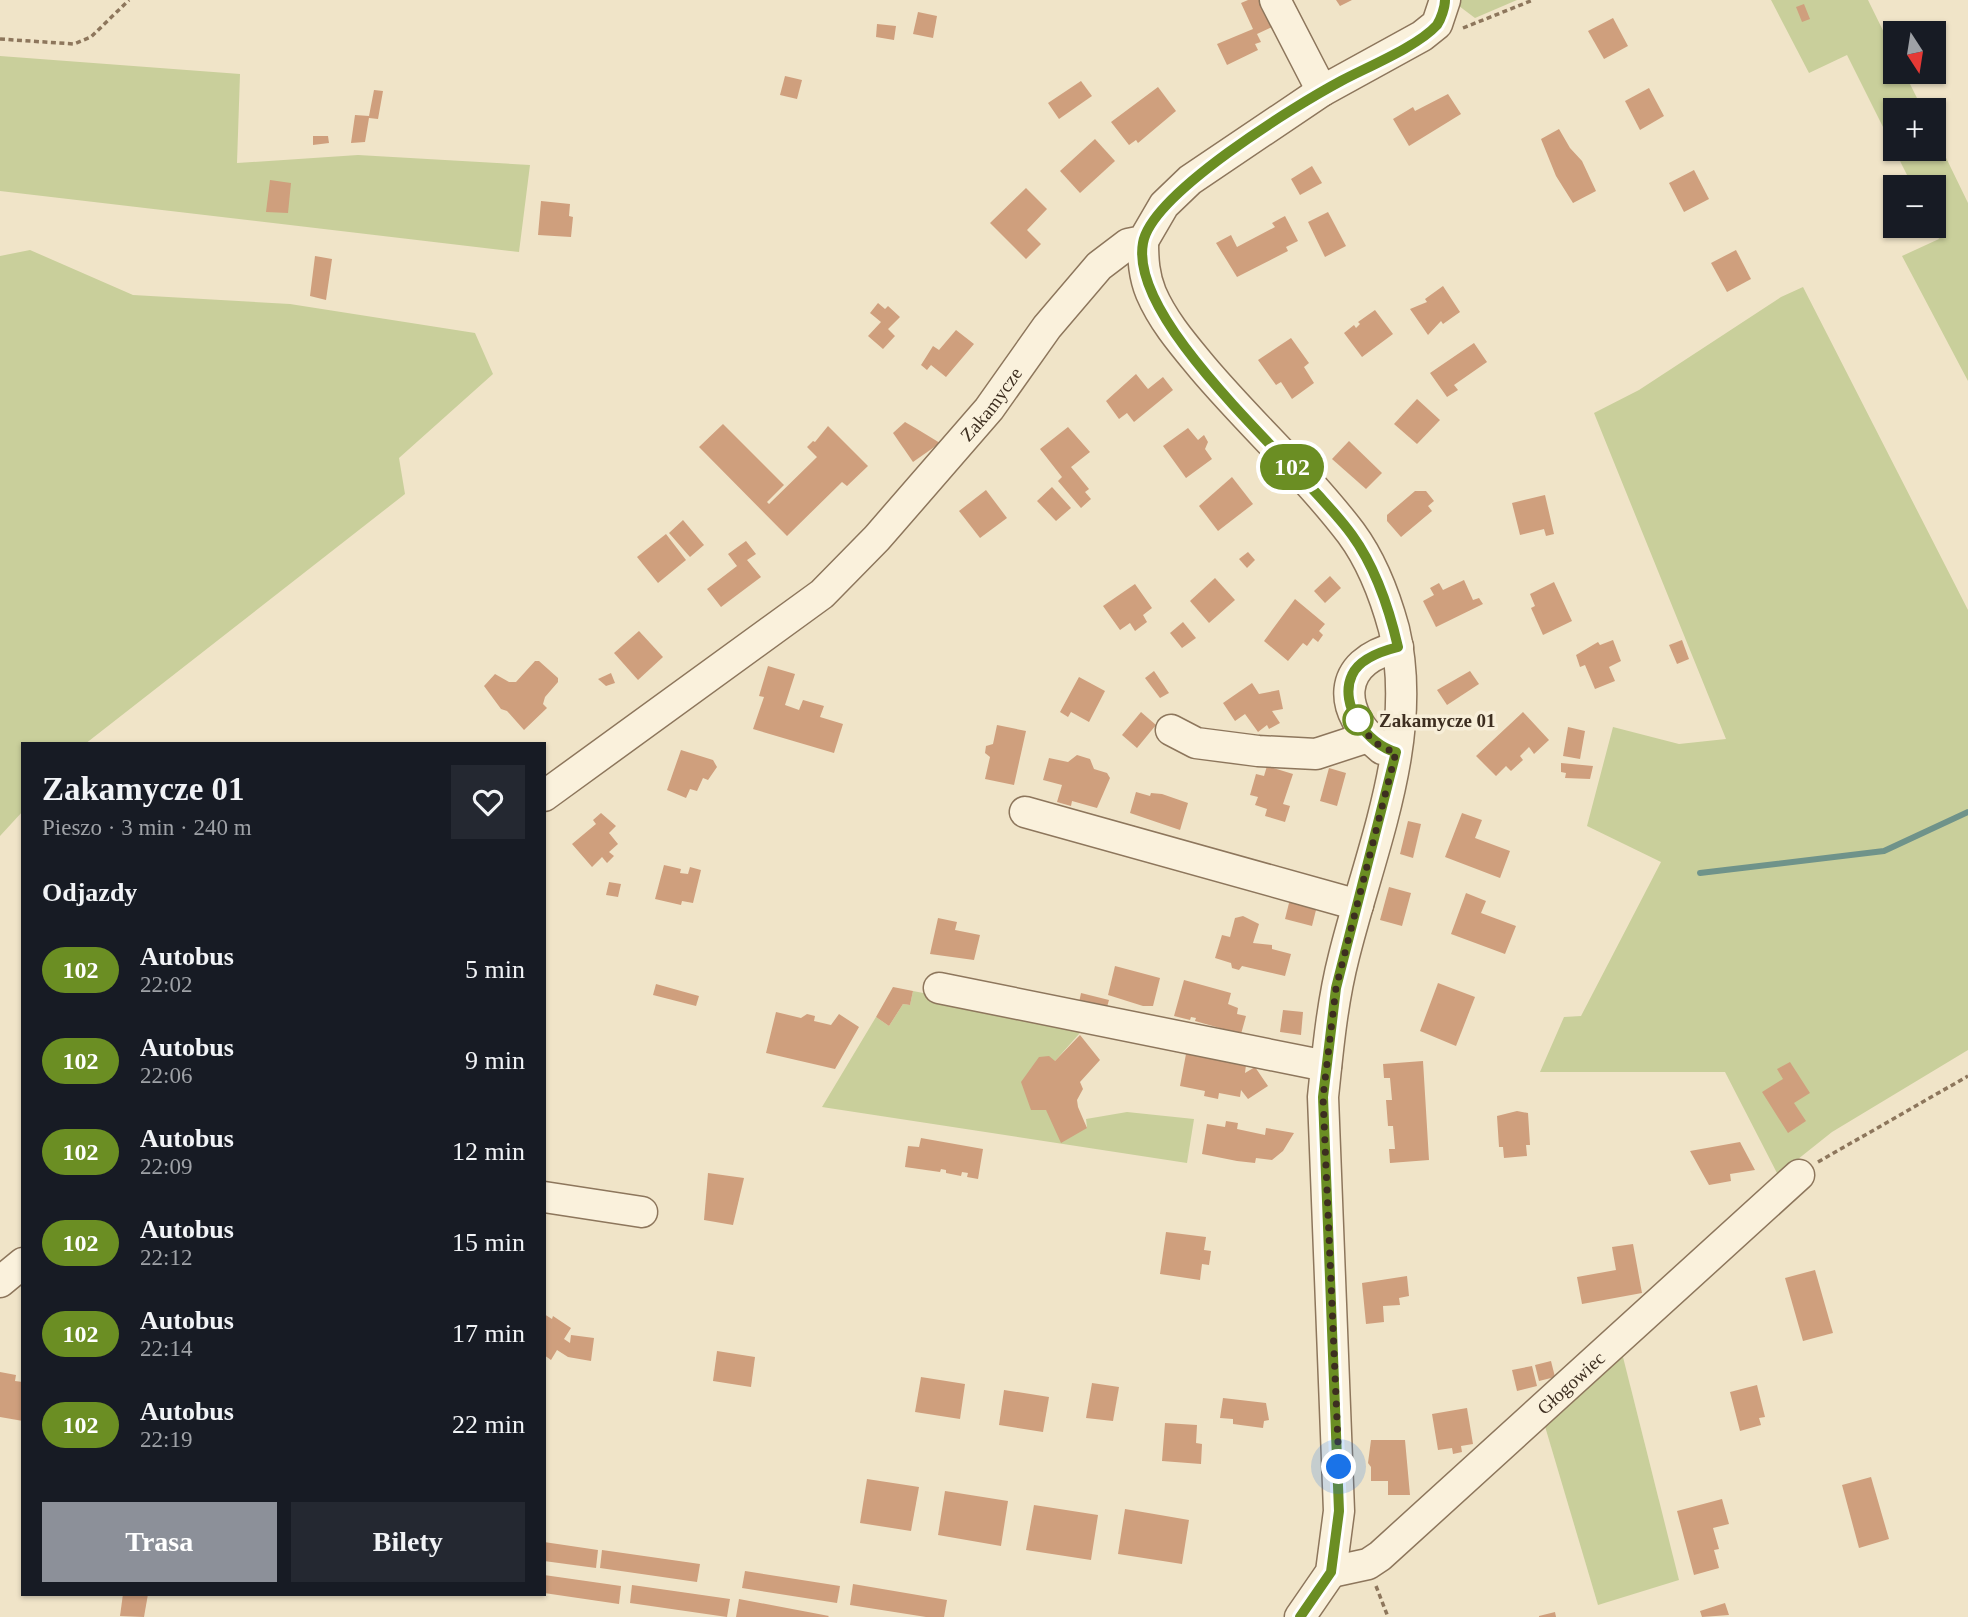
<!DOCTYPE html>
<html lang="pl">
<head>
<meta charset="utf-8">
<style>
	:root { --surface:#171b24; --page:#242831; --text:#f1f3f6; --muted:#9ea1a6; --accent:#8c9099 }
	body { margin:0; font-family:"Times New Roman",serif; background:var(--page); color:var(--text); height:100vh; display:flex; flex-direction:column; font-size:26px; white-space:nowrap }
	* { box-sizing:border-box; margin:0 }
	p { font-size:23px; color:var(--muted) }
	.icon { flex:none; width:38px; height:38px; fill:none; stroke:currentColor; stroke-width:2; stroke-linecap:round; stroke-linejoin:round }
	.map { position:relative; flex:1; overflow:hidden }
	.panel { position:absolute; left:21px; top:742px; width:525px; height:854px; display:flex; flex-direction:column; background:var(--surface); border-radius:0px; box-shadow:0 2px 5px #0004 }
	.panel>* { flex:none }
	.badge { padding:0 14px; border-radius:23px; font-size:24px; line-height:46px }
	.needle { width:46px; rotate:168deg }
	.tools { position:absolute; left:1883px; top:21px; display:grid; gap:14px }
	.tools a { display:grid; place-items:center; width:63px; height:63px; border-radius:0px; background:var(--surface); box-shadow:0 2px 5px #0004; font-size:35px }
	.you { position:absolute; width:35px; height:35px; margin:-18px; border:5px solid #fff; border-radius:50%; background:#1a73e8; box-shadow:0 0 0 10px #1a73e833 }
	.map>.badge { position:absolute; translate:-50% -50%; box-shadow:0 0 0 4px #fff }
	h2 { padding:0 21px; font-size:26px; line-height:63px }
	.round { display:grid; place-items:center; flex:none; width:74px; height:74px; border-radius:0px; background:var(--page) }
	.head { display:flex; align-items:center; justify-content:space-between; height:119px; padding:0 21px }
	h1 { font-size:33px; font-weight:700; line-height:52px }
	.action { display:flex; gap:14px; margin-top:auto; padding:14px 21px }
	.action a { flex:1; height:80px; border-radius:0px; background:var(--accent); color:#fff; font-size:28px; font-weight:700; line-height:80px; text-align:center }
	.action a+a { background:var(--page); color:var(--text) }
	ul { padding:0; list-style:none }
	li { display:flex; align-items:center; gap:21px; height:91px; padding:0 21px }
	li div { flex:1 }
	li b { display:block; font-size:26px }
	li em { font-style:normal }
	li .badge { min-width:77px; font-weight:700; text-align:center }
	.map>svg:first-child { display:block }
	.green { fill:#c9cf9b }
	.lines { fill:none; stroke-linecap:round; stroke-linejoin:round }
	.stream { stroke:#6f938a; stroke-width:6 }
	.building { fill:#cf9f7d }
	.minor-casing { stroke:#8d765c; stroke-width:33 }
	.path { stroke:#8d765c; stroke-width:3.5; stroke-dasharray:5 3.5; stroke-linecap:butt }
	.minor { stroke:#faf1dc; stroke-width:30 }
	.line-casing { stroke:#fff; stroke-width:16 }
	.line { stroke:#6b8e23; stroke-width:10 }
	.walk { stroke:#3d2e20; stroke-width:7; stroke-dasharray:0 12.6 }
	.stop-dot { fill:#fff; stroke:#6b8e23; stroke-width:3.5 }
	.labels { text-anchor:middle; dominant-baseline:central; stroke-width:7; stroke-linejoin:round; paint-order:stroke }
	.street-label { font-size:19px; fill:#3d2e20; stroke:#f7eed8 }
	.stop-label { font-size:19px; font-weight:bold; fill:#3d2e20; stroke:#f7eed8; text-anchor:start }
</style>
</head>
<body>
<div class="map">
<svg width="1968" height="1617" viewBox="0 0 1968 1617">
	<rect width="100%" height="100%" fill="#f0e4c8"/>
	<g class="green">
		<polygon points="1460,0 1517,0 1475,18 1459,6"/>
		<polygon points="1771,0 1868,0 1895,55 1895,72 1904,72 1923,110 1895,110 1895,149 1934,149 1934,133 1968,203 1968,381 1902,256 1939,239 1933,226 1934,187 1913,187 1847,55 1809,73"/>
		<polygon points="0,56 240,74 237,163 358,155 530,165 519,252 0,191"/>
		<polygon points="30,250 133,295 290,304 475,333 493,374 399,458 405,494 85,744 23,744 23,811 0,836 0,256"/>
		<polygon points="1803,287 1968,610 1968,1050 1832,1132 1778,1175 1725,1072 1540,1072 1564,1017 1581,1016 1661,862 1587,826 1613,727 1679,744 1726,739 1594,413 1639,390 1781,297"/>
		<polygon points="913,991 1087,1025 1055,1061 1046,1110 1087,1128 1086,1119 1127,1112 1194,1119 1187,1163 822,1107 876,1017 889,1026 903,1004 910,1005"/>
		<polygon points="1623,1357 1679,1580 1598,1605 1544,1423"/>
	</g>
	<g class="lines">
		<polyline class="stream" points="1700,873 1884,851 1968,812"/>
	</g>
	<g class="building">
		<polygon points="1248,0 1262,0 1274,26 1257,34 1261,42 1255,44 1258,50 1227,65 1217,44 1253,29 1241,3"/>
		<polygon points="1336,0 1352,0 1340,6"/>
		<polygon points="1804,4 1810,19 1802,22 1796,7"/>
		<polygon points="918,12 937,16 933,38 913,34"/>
		<polygon points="1613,18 1628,46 1604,59 1588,31"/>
		<polygon points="877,24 896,26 894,40 876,37"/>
		<polygon points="785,76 802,80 797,99 780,95"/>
		<polygon points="1081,81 1092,96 1059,119 1048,103"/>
		<polygon points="1158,87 1176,111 1138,143 1136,140 1129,145 1111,122"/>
		<polygon points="1649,88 1664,116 1640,130 1625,101"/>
		<polygon points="374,90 383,91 378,119 369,118 365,142 351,143 355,115 369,116"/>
		<polygon points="1448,94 1461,114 1409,146 1393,119 1413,107 1415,111"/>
		<polygon points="1559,129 1570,148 1582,161 1596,191 1573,203 1556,176 1541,139"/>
		<polygon points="313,136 328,136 329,143 313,145"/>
		<polygon points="1095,139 1115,161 1080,193 1060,171"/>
		<polygon points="1312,166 1322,183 1300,195 1291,179"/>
		<polygon points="1694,170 1709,199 1684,212 1669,183"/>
		<polygon points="270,180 291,183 288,213 266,212"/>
		<polygon points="1026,188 1047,209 1027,230 1041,244 1026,259 990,223"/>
		<polygon points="541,201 570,204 569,216 573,217 571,237 538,235"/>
		<polygon points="1328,212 1346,246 1325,257 1308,222"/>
		<polygon points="1285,216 1298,241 1286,247 1288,251 1237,277 1216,243 1231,235 1237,247 1275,227 1272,223"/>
		<polygon points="1736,250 1751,279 1727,292 1711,263"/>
		<polygon points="315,256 332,259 326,300 310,296"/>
		<polygon points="1443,286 1460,312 1443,324 1441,321 1428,335 1410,309 1427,302 1425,299"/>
		<polygon points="878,303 885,309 888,306 900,317 888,329 895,336 883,349 868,336 881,322 870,313"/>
		<polygon points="1375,310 1393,334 1362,357 1344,333 1354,325 1356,328 1360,324 1358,322"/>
		<polygon points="956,330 974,344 946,377 931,365 927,370 921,365 933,346 939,350"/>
		<polygon points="1291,338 1309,363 1304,367 1314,383 1292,399 1281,382 1276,385 1258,360"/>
		<polygon points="1474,343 1487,362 1454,385 1458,390 1447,397 1430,373"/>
		<polygon points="1136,374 1148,389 1163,377 1173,390 1134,422 1127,413 1119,419 1106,401"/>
		<polygon points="1417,399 1440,420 1417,444 1394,424"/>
		<polygon points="905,422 917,429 940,443 913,462 893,433"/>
		<polygon points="723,424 784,485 767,502 769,504 817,457 807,447 813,441 815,442 828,426 868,466 847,486 842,482 787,536 699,447"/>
		<polygon points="1068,427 1090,452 1071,467 1089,489 1085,492 1091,499 1081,508 1058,481 1062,477 1040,449"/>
		<polygon points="1188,428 1198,440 1204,435 1208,442 1205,449 1212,459 1186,478 1163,446"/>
		<polygon points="1349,441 1382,473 1366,489 1332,459"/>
		<polygon points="1232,477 1253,504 1218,531 1199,506"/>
		<polygon points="1052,487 1071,508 1056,521 1037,501"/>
		<polygon points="986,490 1007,518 980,538 959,511"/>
		<polygon points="1415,491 1426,491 1434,501 1428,506 1432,511 1401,537 1387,521 1387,515"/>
		<polygon points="1545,495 1554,534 1546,536 1544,529 1520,535 1512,503"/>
		<polygon points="683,520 704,545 690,557 669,533"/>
		<polygon points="666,534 686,560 658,583 637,557"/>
		<polygon points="746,541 756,554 747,560 761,577 721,607 707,589 737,566 728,554"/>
		<polygon points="1248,552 1255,560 1247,568 1239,559"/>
		<polygon points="1330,576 1341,588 1325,603 1314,591"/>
		<polygon points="1215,578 1235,600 1209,623 1190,601"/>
		<polygon points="1464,580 1473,600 1479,598 1483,604 1436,627 1423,601 1434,595 1430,588 1439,583 1443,590"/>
		<polygon points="1554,582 1572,621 1543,635 1531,608 1535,606 1530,594"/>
		<polygon points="1135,584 1152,608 1143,615 1147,622 1135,631 1130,623 1120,630 1103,606"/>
		<polygon points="1295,599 1325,624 1319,631 1323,635 1318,642 1313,638 1307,646 1303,643 1288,661 1264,641"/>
		<polygon points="1183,622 1196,638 1182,648 1170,633"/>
		<polygon points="639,631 663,657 638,680 614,653"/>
		<polygon points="1613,640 1621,661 1609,667 1615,681 1595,689 1585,665 1580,667 1576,655 1598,642 1600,645"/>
		<polygon points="1682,640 1689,659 1677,664 1669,645"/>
		<polygon points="535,661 539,661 558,678 558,682 545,697 543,704 547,708 524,730 507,711 501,709 484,686 495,674 509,682 516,682"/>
		<polygon points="768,666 795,674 785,705 799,710 803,700 824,706 820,717 843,724 834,753 753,729 764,697 759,696"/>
		<polygon points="1154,671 1169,693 1160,698 1145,678"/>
		<polygon points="1470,671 1479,684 1447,705 1437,690"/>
		<polygon points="611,673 615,683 606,686 598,679"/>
		<polygon points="1079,677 1105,691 1089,722 1071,712 1068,717 1060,712"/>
		<polygon points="1252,683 1259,694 1279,690 1283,709 1272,711 1280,723 1269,729 1267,725 1258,732 1245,714 1235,721 1223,703"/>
		<polygon points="1141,712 1156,725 1137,748 1122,735"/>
		<polygon points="1523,712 1549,740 1534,754 1529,747 1520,756 1523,760 1511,771 1506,766 1496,776 1476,756"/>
		<polygon points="997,725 1026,731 1014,785 985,779 990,757 985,753 986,746 993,744"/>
		<polygon points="1568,727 1585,731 1580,759 1563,756"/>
		<polygon points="681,750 713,760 717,767 708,780 703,778 697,791 690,789 686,798 667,790"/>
		<polygon points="1077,755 1090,759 1094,769 1107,773 1110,778 1097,808 1072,801 1071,806 1057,802 1062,785 1043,780 1049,758 1068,762"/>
		<polygon points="1561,763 1593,766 1590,779 1565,778 1566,773 1561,772"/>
		<polygon points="1267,766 1293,774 1283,804 1290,806 1285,822 1265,816 1267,809 1255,805 1258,797 1250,795 1256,774 1264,776"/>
		<polygon points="1329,768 1346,773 1337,806 1320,801"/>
		<polygon points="1136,792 1150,796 1151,793 1162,794 1188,803 1180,830 1130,813"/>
		<polygon points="601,813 616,826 609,833 618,844 609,852 614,856 607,863 602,857 592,867 572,844 596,824 593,820"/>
		<polygon points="1462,813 1482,820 1475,838 1510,851 1500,878 1445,857"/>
		<polygon points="1408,821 1421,824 1413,858 1400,854"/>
		<polygon points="664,865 681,869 680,873 688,874 690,867 701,870 693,903 682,901 681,905 655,899"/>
		<polygon points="609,882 621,884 618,897 606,895"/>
		<polygon points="1389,887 1411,893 1402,926 1380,920"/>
		<polygon points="1466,893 1486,901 1481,913 1516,926 1505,954 1451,934"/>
		<polygon points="1290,899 1317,906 1312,926 1285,919"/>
		<polygon points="1243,916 1259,924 1253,943 1272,945 1272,949 1291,954 1285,976 1242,966 1239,970 1232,968 1231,963 1215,958 1222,935 1230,937 1235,918"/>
		<polygon points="938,918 957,922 955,930 980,935 974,960 930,954"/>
		<polygon points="1115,966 1160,978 1153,1006 1143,1006 1108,995"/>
		<polygon points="1184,980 1231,993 1228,1004 1238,1008 1237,1014 1246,1016 1241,1034 1195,1021 1196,1018 1191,1017 1190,1020 1174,1016"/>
		<polygon points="1438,983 1475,997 1456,1046 1420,1031"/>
		<polygon points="656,984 699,996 696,1006 653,995"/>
		<polygon points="893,987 913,991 910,1005 903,1004 889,1026 876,1017"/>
		<polygon points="1081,993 1109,1000 1105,1014 1078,1008"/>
		<polygon points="1283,1010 1303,1012 1301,1035 1280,1032"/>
		<polygon points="776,1012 801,1018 807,1014 815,1016 814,1021 831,1025 839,1014 859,1027 835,1069 766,1053"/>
		<polygon points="1080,1035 1100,1060 1080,1082 1083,1089 1077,1100 1078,1107 1087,1128 1061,1143 1046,1110 1031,1110 1021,1082 1039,1057 1049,1056 1055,1061"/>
		<polygon points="1186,1054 1246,1065 1245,1073 1255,1067 1268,1086 1248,1099 1241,1090 1240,1097 1219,1093 1218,1099 1204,1096 1205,1091 1180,1086"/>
		<polygon points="1423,1061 1429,1160 1390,1163 1389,1149 1395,1149 1393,1126 1388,1126 1386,1100 1392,1100 1390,1078 1384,1078 1383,1064"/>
		<polygon points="1790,1062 1810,1093 1794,1103 1806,1121 1788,1133 1762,1092 1783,1079 1777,1069"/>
		<polygon points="1517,1111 1528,1113 1530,1145 1526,1145 1527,1156 1504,1158 1503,1147 1499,1147 1497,1116"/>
		<polygon points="1226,1121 1238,1123 1237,1129 1265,1135 1266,1128 1294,1133 1283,1151 1272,1160 1256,1158 1255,1163 1237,1161 1202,1154 1207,1124 1225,1127"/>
		<polygon points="921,1138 983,1149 978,1179 967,1177 968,1173 962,1172 961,1176 946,1173 946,1170 941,1169 940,1172 905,1167 908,1146 919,1147"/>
		<polygon points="1740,1142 1755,1170 1730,1174 1731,1181 1709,1185 1690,1151"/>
		<polygon points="708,1173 744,1178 733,1225 704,1220"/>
		<polygon points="1166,1232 1206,1237 1204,1250 1211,1251 1209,1265 1202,1264 1200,1280 1160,1274"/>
		<polygon points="1633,1244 1642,1293 1582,1304 1577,1277 1616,1270 1612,1247"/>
		<polygon points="1815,1270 1833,1333 1803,1341 1785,1278"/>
		<polygon points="1407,1276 1409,1296 1399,1298 1400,1305 1383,1306 1384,1322 1366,1324 1362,1283"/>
		<polygon points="544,1314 552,1319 553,1316 571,1328 564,1339 570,1343 571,1335 594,1338 591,1361 568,1357 557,1350 551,1360 544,1355"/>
		<polygon points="717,1351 755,1357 751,1387 713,1381"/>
		<polygon points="1551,1361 1555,1377 1539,1381 1535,1365"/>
		<polygon points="1532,1366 1537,1386 1517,1391 1512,1370"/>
		<polygon points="0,1372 16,1375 15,1381 23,1382 23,1421 0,1417"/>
		<polygon points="921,1377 965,1384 960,1419 915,1412"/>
		<polygon points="1092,1383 1119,1387 1113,1421 1086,1418"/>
		<polygon points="1757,1385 1765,1417 1759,1418 1761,1425 1740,1431 1730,1392"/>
		<polygon points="1004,1390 1049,1397 1043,1432 999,1425"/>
		<polygon points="1223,1398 1266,1403 1269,1420 1264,1421 1263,1428 1233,1424 1233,1419 1220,1418"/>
		<polygon points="1467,1408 1473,1444 1461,1446 1462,1452 1453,1454 1452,1448 1438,1450 1432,1414"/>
		<polygon points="1165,1423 1197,1425 1196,1443 1202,1444 1201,1464 1162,1461"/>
		<polygon points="1371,1440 1405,1440 1410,1495 1388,1495 1388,1481 1371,1481 1371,1467 1368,1463"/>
		<polygon points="1871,1477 1889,1539 1859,1548 1842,1485"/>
		<polygon points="867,1479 919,1487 911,1531 860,1523"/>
		<polygon points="945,1491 1008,1501 1001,1546 938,1535"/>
		<polygon points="1722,1499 1729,1524 1713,1528 1719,1549 1714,1550 1719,1568 1694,1575 1677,1511"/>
		<polygon points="1034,1505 1098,1515 1091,1560 1026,1550"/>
		<polygon points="1125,1509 1189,1520 1182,1564 1118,1554"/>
		<polygon points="544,1542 598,1550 596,1568 544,1561"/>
		<polygon points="602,1550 700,1564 697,1582 600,1568"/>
		<polygon points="745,1571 840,1586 837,1603 742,1588"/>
		<polygon points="544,1575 621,1586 619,1604 544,1593"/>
		<polygon points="853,1584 947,1600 944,1617 926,1617 850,1605"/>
		<polygon points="632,1585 730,1599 727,1617 630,1603"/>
		<polygon points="123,1594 148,1594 144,1617 120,1616"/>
		<polygon points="739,1599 829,1616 828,1617 736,1617"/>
		<polygon points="1725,1603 1729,1615 1702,1617 1700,1611"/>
		<polygon points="1555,1612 1556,1617 1539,1617 1539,1616"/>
	</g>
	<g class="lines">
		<defs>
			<g id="minor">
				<polyline points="1275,0 1322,91"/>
				<path d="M1143 241C1143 260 1144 276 1151 293 1163 321 1183 344 1202 367 1250 424 1306 474 1351 533 1371 560 1385 596 1394 629 1420 738 1370 851 1344 956 1332 1003 1328 1049 1323 1097L1339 1511 1331 1572 1300 1617"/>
				<polyline points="1171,730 1196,743 1258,751 1316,754 1368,737"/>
				<path d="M1382 749C1337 712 1335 662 1398 647"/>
				<path id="s1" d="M544 796 822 594 877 538 989 409 1047 327 1099 266 1128 244 1143 241 1164 205 1190 180 1322 91 1422 36 1437 24 1445 0"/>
				<polyline points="1025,812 1358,905"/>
				<polyline points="939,988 1326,1066"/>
				<polyline points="544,1197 642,1212"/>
				<polyline points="0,1282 23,1263"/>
				<path id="s2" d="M1331 1572 1368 1564 1380 1556 1799 1175"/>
			</g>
		</defs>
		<use href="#minor" class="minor-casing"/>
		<g class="path">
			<polyline points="1463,28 1533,0"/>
			<polyline points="0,39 74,44 91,37 129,0"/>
			<polyline points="1818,1162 1968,1076"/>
			<polyline points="1376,1586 1388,1617"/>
		</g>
		<use href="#minor" class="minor"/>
	</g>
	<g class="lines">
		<defs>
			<path id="line" d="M1300 1617 1331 1572 1339 1511 1323 1097 1336 988 1396 752C1368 745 1338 705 1352 675 1359 659 1382 651 1398 647 1389 608 1376 568 1352 535 1305 469 1128 325 1143 243 1151 194 1296 105 1341 81 1367 67 1417 47 1437 25 1441 19 1445 7 1445 0"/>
		</defs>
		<use href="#line" class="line-casing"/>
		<use href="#line" class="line"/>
		<path class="walk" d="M1339 1467 1323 1097 1336 988 1396 752C1375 747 1368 736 1358 720"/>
	</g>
	<circle class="stop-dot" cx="1358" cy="720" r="14"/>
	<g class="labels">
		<g class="street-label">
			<text stroke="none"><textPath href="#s1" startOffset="598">Zakamycze</textPath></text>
			<text stroke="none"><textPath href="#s2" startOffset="310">Głogowiec</textPath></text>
		</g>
		<g class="stop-label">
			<text x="1379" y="720">Zakamycze 01</text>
		</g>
	</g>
</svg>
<div class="tools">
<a><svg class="needle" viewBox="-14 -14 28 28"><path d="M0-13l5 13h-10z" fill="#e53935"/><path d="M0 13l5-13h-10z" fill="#9ea1a6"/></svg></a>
<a>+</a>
<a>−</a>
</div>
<div class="you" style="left:1339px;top:1467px"></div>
<b class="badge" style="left:1292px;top:467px;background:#6b8e23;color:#fff">102</b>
<section class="panel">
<div class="head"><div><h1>Zakamycze 01</h1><p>Pieszo · 3 min · 240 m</p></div><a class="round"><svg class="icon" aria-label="heart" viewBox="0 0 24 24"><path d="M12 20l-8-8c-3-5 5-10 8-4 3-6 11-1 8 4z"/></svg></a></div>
<h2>Odjazdy</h2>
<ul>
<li><span class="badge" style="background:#6b8e23;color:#fff">102</span><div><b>Autobus</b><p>22:02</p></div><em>5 min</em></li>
<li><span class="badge" style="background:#6b8e23;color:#fff">102</span><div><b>Autobus</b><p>22:06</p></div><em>9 min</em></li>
<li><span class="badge" style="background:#6b8e23;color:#fff">102</span><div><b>Autobus</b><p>22:09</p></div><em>12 min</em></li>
<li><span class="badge" style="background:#6b8e23;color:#fff">102</span><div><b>Autobus</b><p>22:12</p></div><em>15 min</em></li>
<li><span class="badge" style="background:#6b8e23;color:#fff">102</span><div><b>Autobus</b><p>22:14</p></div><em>17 min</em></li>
<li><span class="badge" style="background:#6b8e23;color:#fff">102</span><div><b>Autobus</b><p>22:19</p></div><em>22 min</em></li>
</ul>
<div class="action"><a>Trasa</a><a>Bilety</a></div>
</section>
</div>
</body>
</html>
